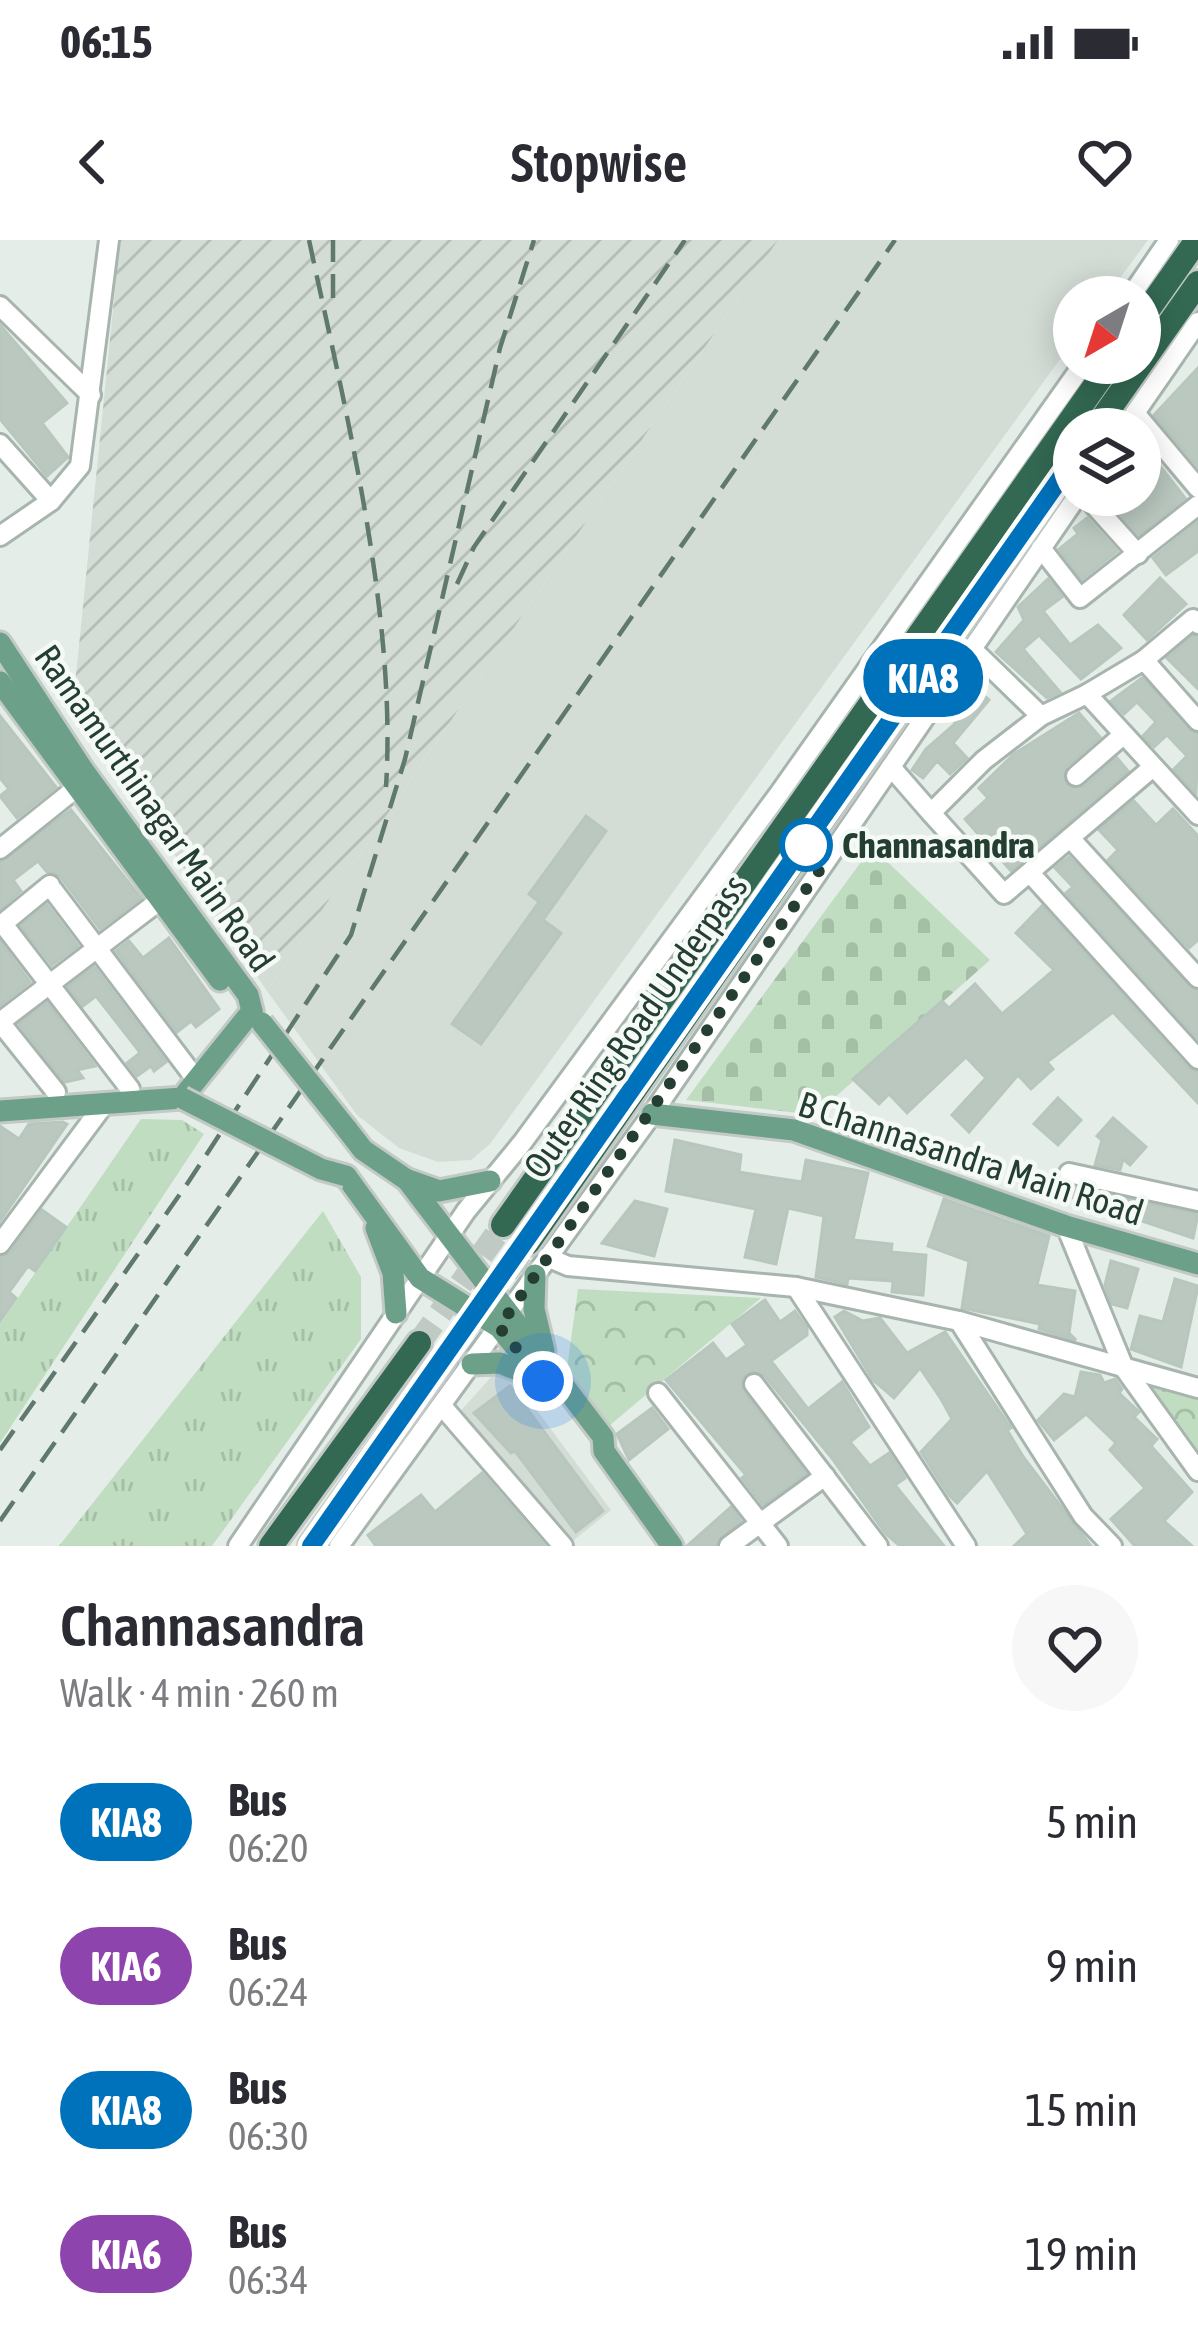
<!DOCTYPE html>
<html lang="en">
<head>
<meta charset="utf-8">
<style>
	:root { --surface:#fff; --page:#f7f7f7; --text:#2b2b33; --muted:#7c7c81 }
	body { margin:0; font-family:"Asap Condensed",sans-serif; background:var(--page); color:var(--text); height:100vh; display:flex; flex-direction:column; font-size:45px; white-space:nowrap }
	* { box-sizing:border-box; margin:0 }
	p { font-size:39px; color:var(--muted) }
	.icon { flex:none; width:66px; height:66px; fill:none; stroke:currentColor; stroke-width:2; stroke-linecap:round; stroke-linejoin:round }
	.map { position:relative; height:1306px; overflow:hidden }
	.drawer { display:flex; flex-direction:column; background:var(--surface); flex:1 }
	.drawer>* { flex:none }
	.badge { padding:0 24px; border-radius:39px; font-size:42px; line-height:78px }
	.needle { width:78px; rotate:219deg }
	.controls { position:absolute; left:1053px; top:36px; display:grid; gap:24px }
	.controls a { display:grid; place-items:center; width:108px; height:108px; border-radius:50%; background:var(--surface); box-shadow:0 6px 30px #0003; font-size:60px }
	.you { position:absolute; width:60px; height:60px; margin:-30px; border:9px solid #fff; border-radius:50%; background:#1a73e8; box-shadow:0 0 0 18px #1a73e833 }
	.map>.badge { position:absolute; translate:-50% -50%; box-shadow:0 0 0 6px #fff }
	.round { display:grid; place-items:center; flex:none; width:126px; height:126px; border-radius:63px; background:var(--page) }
	.summary { display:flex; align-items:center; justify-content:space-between; height:204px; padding:0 60px }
	h1 { font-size:57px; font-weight:600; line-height:90px }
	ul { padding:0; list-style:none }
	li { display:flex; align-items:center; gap:36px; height:144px; padding:0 60px }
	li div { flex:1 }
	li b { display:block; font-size:45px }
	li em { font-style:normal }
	li .badge { min-width:132px; font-weight:700; text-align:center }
	.status { display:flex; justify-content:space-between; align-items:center; height:84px; padding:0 60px; background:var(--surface); direction:ltr }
	.status svg { height:33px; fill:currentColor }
	header { display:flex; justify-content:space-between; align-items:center; height:156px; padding:0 60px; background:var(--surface); font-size:54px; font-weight:600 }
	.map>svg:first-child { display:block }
	.built { fill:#d3ddd6 }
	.industrial { fill:url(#industrial-furrows) }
	.grass { fill:url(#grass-tufts) }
	.cemetery { fill:url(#cemetery-stones) }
	.park { fill:url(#park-crowns) }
	.building { fill:#bac8c0; stroke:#b8c7bd; stroke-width:3 }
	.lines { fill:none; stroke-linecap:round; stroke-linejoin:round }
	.highway-tunnel { stroke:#bfcac4; stroke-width:24; stroke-dasharray:24 12; stroke-linecap:butt }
	.minor-casing { stroke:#a8b5ae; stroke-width:24 }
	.major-casing { stroke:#c2c9c6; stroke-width:27 }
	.highway-casing { stroke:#c2c9c6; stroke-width:30 }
	.minor { stroke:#fff; stroke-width:18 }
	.major { stroke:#6ca088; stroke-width:21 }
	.highway { stroke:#336952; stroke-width:24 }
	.rail { stroke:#60796d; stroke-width:4.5; stroke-dasharray:24 12; stroke-linecap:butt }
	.major-bridge-casing { stroke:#c2c9c6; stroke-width:27; stroke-linecap:butt }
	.major-bridge { stroke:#6ca088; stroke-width:21 }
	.line-casing { stroke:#fff; stroke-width:27 }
	.line { stroke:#0072bc; stroke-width:18 }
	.walk { stroke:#253e32; stroke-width:12; stroke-dasharray:0 21.6 }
	.stop-dot { fill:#fff; stroke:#0072bc; stroke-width:6 }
	.labels { text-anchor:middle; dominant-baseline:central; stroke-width:9; stroke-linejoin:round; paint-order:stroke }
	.street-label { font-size:36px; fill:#253e32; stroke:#f6faf7 }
	.stop-label { font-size:36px; font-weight:bold; fill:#253e32; stroke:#f6faf7; text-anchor:start }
</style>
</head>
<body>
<div class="status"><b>06:15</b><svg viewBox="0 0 49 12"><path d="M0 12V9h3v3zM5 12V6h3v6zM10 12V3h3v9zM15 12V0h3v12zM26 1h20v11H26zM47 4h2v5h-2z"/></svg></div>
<header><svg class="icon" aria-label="back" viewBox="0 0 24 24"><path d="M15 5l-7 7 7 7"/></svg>Stopwise<svg class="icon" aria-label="heart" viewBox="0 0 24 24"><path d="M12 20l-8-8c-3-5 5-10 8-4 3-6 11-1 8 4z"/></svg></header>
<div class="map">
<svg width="1198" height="1306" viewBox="0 0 1198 1306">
	<defs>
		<pattern id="industrial-furrows" width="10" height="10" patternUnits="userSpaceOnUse" patternTransform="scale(3)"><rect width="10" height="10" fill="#d3ddd6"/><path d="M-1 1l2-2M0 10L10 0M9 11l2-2" fill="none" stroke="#b5bfb8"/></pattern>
		<pattern id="grass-tufts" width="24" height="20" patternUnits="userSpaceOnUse" patternTransform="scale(3)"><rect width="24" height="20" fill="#c0ddc1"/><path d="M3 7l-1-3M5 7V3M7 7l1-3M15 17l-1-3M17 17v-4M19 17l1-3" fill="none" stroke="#a5bfa6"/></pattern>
		<pattern id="cemetery-stones" width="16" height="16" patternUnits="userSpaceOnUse" patternTransform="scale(3)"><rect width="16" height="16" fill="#c0ddc1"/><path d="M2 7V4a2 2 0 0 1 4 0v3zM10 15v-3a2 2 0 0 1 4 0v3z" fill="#a5bfa6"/></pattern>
		<pattern id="park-crowns" width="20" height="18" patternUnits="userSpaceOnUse" patternTransform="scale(3)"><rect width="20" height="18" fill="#c0ddc1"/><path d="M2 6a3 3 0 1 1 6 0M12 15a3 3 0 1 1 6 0" fill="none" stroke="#a5bfa6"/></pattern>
	</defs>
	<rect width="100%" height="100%" fill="#e5ede8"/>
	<g class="built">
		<polygon points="778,0 1148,0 1106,57 1074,57 1074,100 490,904 471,920 438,922 399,908 357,875 267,751"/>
		<polygon points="510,1134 611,1270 568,1305 457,1175 492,1136"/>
	</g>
	<polygon class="industrial" points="120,0 778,0 267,751 73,465"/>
	<g class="grass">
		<polygon points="141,879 182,880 204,894 0,1203 0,1084"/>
		<polygon points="323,971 361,1037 361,1099 212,1306 59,1306"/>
	</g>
	<polygon class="cemetery" points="872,607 990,720 815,875 686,860"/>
	<g class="park">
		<polygon points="578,1049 761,1058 603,1191 565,1143"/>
		<polygon points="1145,1140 1198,1158 1198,1218 1190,1209"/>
	</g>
	<g class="building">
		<polygon points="0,85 67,163 42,183 68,217 47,236 0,179"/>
		<polygon points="1198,128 1198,227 1154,175"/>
		<polygon points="1160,226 1185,258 1139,295 1103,255 1140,255 1140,242"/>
		<polygon points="1087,278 1117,311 1082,339 1059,309 1078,294 1074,288"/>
		<polygon points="1198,282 1198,311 1166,335 1153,318"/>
		<polygon points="1160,338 1186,364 1147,400 1124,375"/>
		<polygon points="1048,339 1062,357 1043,371 1070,405 1098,385 1121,408 1081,439 1039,395 1023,409 1060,452 1047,458 996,412 1024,380 1018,367"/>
		<polygon points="1193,396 1198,397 1198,449 1167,418"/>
		<polygon points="1142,438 1198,494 1196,553 1174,529 1187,516 1167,495 1154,507 1143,496 1156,482 1137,462 1124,474 1111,461"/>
		<polygon points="968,441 989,460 953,503 967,518 950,534 937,521 923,538 912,530 926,509 956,483 944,473"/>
		<polygon points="1079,473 1100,497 1066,527 1065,544 1084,547 1117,518 1128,531 1011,631 965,579 988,558 979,548 1014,514"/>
		<polygon points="0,476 56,547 17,578 0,556 9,549 0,538"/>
		<polygon points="1134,561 1156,585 1173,569 1198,596 1198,700 1189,708 1108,620 1118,610 1099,590"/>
		<polygon points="71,570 141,658 100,689 60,636 47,632 38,621 13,640 21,651 0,669 0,622"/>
		<polygon points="586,576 606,591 543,680 561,693 481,804 452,784 539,662 529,654"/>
		<polygon points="1069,617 1198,753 1198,799 1066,653 1073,647 1055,628"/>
		<polygon points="47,665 78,706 52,725 21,686"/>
		<polygon points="1042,666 1188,828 1198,832 1198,863 1113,772 1047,822 1053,829 1031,849 1018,835 969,892 952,875 986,838 966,817 907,873 889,854 879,864 853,839 942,761 949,768 975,744 1002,774 1054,730 1016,693"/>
		<polygon points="169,698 219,769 196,787 191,781 177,792 116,711 129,701 143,718"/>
		<polygon points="0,702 30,742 0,765"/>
		<polygon points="94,727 166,822 154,831 151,826 137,836 127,823 140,813 135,806 96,756 83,766 68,747"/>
		<polygon points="47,763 95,826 77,830 83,838 65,842 19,784"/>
		<polygon points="1058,858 1081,880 1058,905 1034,884"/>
		<polygon points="1113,878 1146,907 1130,925 1123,919 1120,930 1095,925 1102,900 1097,896"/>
		<polygon points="63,882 67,884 0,981 0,886 19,899 29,884"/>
		<polygon points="675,900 741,915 739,932 802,942 806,920 868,933 853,1000 892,1004 891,1012 926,1015 923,1055 892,1052 893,1041 848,1038 847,1044 816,1037 824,976 788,968 776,1024 745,1017 756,969 666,951"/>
		<polygon points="1069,947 1198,974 1193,998 1067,956"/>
		<polygon points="944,959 1049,996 1037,1045 1075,1051 1069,1093 1076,1100 1039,1089 1040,1084 962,1068 969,1021 928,1006"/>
		<polygon points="635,961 667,969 654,1016 602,1003"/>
		<polygon points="42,970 66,987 35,1031 28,1026 9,1052 16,1058 0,1081 0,1017 11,1012"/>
		<polygon points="1111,1021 1138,1029 1127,1068 1112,1064 1105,1045"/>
		<polygon points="1175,1039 1198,1046 1181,1127 1131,1109 1140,1076 1163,1082"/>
		<polygon points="765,1060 780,1082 795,1071 807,1088 807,1095 771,1121 808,1169 842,1142 869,1187 850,1202 870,1226 889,1213 905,1238 895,1245 944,1306 900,1306 886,1294 831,1217 765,1136 753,1131 742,1138 743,1151 806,1234 763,1265 742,1238 746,1235 666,1140 713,1103 726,1120 747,1105 732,1084"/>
		<polygon points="844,1071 863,1081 880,1078 907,1113 945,1092 1011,1188 1007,1190 1024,1218 1091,1306 1014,1306 1027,1294 987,1231 957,1263 949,1255 921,1212 952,1179 941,1159 920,1128 894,1158 873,1140 835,1077"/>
		<polygon points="1081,1132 1100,1135 1104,1143 1115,1139 1122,1149 1119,1153 1139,1172 1134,1177 1157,1199 1151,1206 1192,1252 1164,1281 1192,1306 1135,1306 1111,1279 1145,1248 1110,1210 1116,1203 1086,1174 1054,1200 1038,1180 1064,1154 1075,1157"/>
		<polygon points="510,1146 603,1271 576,1292 515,1211 511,1213 474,1173"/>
		<polygon points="652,1168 668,1189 629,1220 617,1194"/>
		<polygon points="482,1233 545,1306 376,1306 368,1295 421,1255 435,1272"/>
		<polygon points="731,1267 741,1281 716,1306 687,1306"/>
	</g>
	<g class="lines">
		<g class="highway-tunnel">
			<polyline points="419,1103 503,985"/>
			<polyline points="443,1120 528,1003"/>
		</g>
		<defs>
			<g id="minor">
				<polyline points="1130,57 1169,0"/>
				<polyline points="0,66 91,155"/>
				<polyline points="1135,173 1198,248"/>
				<polyline points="1124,189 1198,82"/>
				<polyline points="0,204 51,261"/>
				<polyline points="1085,255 1138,314"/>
				<polyline points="0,296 51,261 80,226 109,0"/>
				<polyline points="1041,308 1080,358 1198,265"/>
				<polyline points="972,409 1041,476 1087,454 1198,575"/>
				<polyline points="1144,420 1198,481"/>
				<polyline points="1087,454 1144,420 1193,379 1198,384"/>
				<polyline points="891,527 931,573 984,520 1041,476"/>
				<polyline points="1076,536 1123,495"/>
				<polyline points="931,573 1004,654 1153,527"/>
				<polyline points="1070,598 1198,738"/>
				<polyline points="0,609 75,549"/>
				<polyline points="1030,633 1198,819"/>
				<polyline points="53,650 192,834"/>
				<polyline points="3,684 130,849"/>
				<polyline points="0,686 50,645"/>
				<polyline points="56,852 0,782 159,661"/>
				<polyline points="1069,933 1198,961"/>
				<polyline points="1066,986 1124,1128 1198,1231"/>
				<polyline points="0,1004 105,863"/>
				<polyline points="547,1017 568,1026 796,1047 959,1081 1198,1148"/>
				<polyline points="796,1047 966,1306"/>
				<polyline points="959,1081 1083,1276 1112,1306"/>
				<polyline points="754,1144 878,1306"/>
				<polyline points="658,1153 778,1306"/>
				<polyline points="442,1166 563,1306"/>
				<polyline points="238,1306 466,971 522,903 778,555 1084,123"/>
				<polyline points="339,1306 652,874 1078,255"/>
				<polyline points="729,1306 825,1236"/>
			</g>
			<g id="major">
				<polyline points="0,403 83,530 248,755 252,771"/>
				<polyline points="0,442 220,740"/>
				<polyline points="0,871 182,858 252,771"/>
				<polyline points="652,874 794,890 1066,986 1198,1024"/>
				<polyline points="346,888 363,910 407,940 603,1197 604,1211 672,1306"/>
				<polyline points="346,936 420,1038 499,1087 541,1139"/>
				<polyline points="408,940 439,951 490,941"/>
				<polyline points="376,988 393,1033 396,1073"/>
				<polyline points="535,1035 534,1069 544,1111"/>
				<polyline points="472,1124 500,1123 537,1138"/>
			</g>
			<g id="highway">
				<polyline points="1140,81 1197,0"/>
				<polyline points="1095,189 1198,43"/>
				<polyline points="503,985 1111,123"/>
				<polyline points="528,1003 1074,219"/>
				<polyline points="271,1306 419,1103"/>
				<polyline points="311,1306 443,1120"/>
			</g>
		</defs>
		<use href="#minor" class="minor-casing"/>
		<use href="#major" class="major-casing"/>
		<use href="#highway" class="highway-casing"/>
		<use href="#minor" class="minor"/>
		<use href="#major" class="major"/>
		<use href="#highway" class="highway"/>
		<g class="rail">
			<path d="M309 0C345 169 397 374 386 547"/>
			<polyline points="333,58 333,0"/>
			<polyline points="457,344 474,307 685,0"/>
			<polyline points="0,1210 185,947 351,695 405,519 500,108 534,0"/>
			<polyline points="0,1281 895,0"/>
		</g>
		<defs>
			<g id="major-bridge">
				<polyline points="262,783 346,888"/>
				<polyline points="182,858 321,929 346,936"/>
			</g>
		</defs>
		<use href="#major-bridge" class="major-bridge-casing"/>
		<use href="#major-bridge" class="major-bridge"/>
	</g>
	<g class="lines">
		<defs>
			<polyline id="line" points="311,1306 1074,219"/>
		</defs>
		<use href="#line" class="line-casing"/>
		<use href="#line" class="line"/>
		<polyline class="walk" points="543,1141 499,1087 821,628 806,605"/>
	</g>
	<circle class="stop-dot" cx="806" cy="605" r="24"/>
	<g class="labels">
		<g class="street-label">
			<text transform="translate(155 568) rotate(55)">Ramamurthinagar Main Road</text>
			<text transform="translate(635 786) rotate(-55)">Outer Ring Road Underpass</text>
			<text transform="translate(971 918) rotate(18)">B Channasandra Main Road</text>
		</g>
		<g class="stop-label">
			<text x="842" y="605">Channasandra</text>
		</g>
	</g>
</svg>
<div class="controls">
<a><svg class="needle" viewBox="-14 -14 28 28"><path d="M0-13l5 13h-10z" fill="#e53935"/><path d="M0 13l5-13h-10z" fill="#7c7c81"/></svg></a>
<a><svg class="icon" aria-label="layers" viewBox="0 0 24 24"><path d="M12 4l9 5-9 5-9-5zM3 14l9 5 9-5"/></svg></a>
</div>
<div class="you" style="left:543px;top:1141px"></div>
<b class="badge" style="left:923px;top:438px;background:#0072bc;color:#fff">KIA8</b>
</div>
<section class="drawer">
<div class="summary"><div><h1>Channasandra</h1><p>Walk · 4 min · 260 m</p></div><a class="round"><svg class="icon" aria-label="heart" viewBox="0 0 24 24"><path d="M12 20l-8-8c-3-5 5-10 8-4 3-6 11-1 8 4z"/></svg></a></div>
<ul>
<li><span class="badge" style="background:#0072bc;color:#fff">KIA8</span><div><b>Bus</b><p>06:20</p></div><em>5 min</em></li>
<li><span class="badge" style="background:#8e44ad;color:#fff">KIA6</span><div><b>Bus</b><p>06:24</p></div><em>9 min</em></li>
<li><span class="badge" style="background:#0072bc;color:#fff">KIA8</span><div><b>Bus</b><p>06:30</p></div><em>15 min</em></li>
<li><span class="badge" style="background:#8e44ad;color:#fff">KIA6</span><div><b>Bus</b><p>06:34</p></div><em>19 min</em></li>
</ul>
</section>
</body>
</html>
